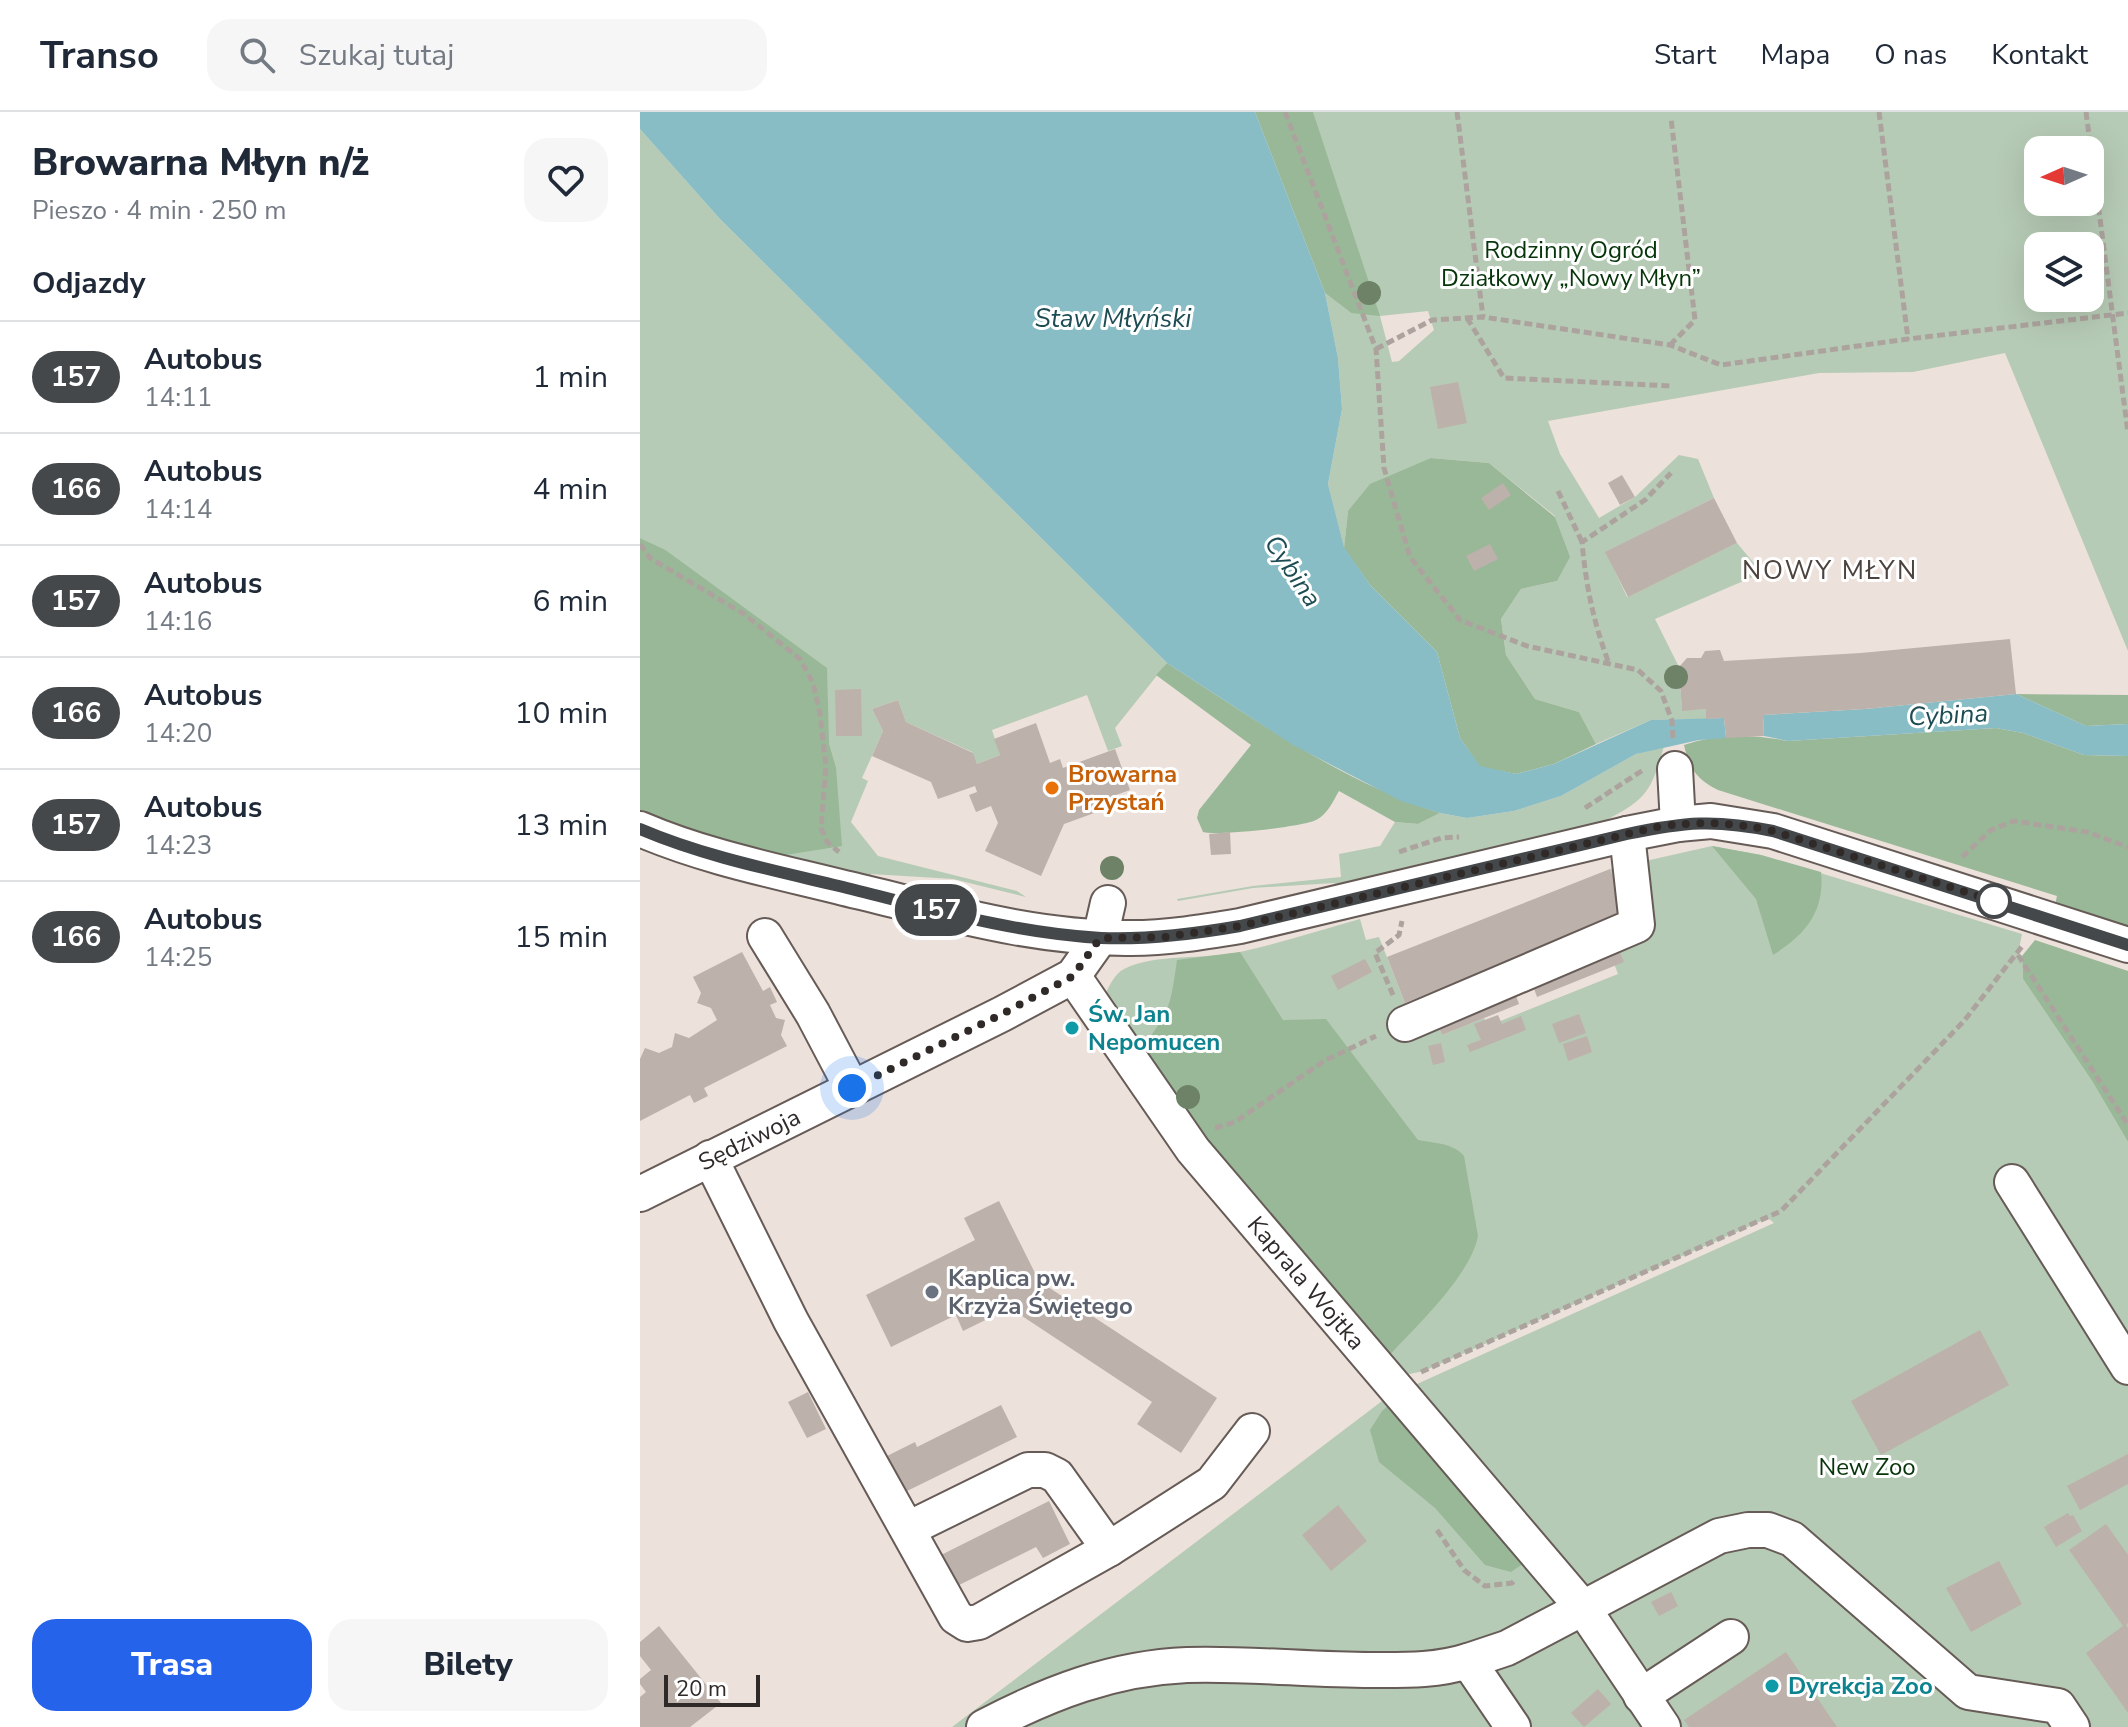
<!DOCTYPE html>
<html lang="pl">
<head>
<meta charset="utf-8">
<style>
	:root { --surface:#fff; --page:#f6f6f7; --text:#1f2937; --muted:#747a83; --line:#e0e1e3; --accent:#2563eb }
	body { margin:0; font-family:"Nunito Sans",sans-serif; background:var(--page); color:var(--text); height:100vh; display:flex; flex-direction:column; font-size:30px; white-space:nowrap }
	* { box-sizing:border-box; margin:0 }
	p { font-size:26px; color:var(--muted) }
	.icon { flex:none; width:44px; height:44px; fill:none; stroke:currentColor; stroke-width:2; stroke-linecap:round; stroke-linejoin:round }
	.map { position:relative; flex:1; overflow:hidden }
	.side { display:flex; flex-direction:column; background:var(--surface); width:640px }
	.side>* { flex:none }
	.badge { padding:0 16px; border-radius:26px; font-size:28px; line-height:52px }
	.needle { width:52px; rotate:267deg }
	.controls { position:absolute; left:1384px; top:24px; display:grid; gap:16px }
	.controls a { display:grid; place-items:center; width:80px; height:80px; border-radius:16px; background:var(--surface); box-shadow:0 8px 32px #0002; font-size:40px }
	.scale { position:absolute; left:24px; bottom:20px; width:96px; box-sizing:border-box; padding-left:8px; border:4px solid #2f2a28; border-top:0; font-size:22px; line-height:28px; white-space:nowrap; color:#2f2a28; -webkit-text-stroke:6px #fff; paint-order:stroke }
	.you { position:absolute; width:40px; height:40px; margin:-20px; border:6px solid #fff; border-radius:50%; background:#1a73e8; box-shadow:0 0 0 12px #1a73e833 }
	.map>.badge { position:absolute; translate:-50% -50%; box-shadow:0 0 0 4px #fff }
	h2 { padding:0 32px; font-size:30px; line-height:72px }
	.round { display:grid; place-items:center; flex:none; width:84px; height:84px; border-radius:24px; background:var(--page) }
	.headline { display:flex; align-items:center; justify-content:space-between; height:136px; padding:0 32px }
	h1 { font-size:38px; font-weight:800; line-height:60px }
	.button { display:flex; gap:16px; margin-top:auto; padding:16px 32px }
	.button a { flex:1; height:92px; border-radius:24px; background:var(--accent); color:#fff; font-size:32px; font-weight:800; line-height:92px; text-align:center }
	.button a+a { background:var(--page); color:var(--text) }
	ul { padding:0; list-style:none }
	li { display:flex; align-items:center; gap:24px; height:112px; padding:0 32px; border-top:2px solid var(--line) }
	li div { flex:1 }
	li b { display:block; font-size:30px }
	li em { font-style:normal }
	li .badge { min-width:88px; font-weight:700; text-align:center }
	header { display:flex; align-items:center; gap:48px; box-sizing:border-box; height:112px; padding:0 40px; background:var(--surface); border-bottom:2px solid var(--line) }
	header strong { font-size:38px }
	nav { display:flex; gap:44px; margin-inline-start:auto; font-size:28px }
	.search { width:560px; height:72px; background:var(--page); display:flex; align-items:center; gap:20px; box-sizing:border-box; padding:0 28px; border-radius:24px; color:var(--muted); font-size:30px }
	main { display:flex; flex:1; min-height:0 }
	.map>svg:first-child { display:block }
	.green { fill:#b6cbb5; fill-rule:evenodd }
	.forest { fill:#99b898 }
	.water { fill:#88bdc6 }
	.building { fill:#bdb1ab }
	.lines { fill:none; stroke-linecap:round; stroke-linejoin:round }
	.minor-casing { stroke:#665b56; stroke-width:38 }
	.path { stroke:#ada39e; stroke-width:5; stroke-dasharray:8 4; stroke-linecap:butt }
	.minor { stroke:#fff; stroke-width:34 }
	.tree { fill:#6e8268 }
	.line-casing { stroke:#fff; stroke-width:18 }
	.line { stroke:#45484a; stroke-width:12 }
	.walk { stroke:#2f2a28; stroke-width:8; stroke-dasharray:0 14.4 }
	.food-dot { fill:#e8710a; stroke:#fff; stroke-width:3 }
	.stop-dot { fill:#fff; stroke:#45484a; stroke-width:4 }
	.culture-dot { fill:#0f9aa8; stroke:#fff; stroke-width:3 }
	.worship-dot { fill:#6b7280; stroke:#fff; stroke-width:3 }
	.labels { text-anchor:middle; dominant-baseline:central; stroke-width:6; stroke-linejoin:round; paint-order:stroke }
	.park-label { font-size:24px; fill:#063509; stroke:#fff }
	.food-label { font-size:24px; font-weight:bold; fill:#c56008; stroke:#fff; text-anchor:start }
	.culture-label { font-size:24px; font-weight:bold; fill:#0d838f; stroke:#fff; text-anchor:start }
	.street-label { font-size:24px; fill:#2f2a28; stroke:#fff }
	.worship-label { font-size:24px; font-weight:bold; fill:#5b616d; stroke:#fff; text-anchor:start }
	.water-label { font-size:26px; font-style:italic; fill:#1d4c53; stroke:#fff }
	.neighbourhood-label { font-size:26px; letter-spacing:2px; fill:#4d433e; stroke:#fff }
</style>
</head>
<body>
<header>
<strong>Transo</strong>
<div class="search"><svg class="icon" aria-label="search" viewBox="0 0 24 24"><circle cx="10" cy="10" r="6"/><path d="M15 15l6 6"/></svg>Szukaj tutaj</div>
<nav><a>Start</a><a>Mapa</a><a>O nas</a><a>Kontakt</a></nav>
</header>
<main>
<section class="side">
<div class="headline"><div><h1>Browarna Młyn n/ż</h1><p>Pieszo · 4 min · 250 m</p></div><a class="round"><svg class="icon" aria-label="heart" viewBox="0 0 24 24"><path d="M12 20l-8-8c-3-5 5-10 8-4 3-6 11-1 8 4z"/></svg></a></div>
<h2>Odjazdy</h2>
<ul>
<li><span class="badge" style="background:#45484a;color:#fff">157</span><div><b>Autobus</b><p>14:11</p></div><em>1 min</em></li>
<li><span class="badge" style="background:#45484a;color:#fff">166</span><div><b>Autobus</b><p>14:14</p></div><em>4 min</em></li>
<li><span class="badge" style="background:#45484a;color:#fff">157</span><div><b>Autobus</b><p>14:16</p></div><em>6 min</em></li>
<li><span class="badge" style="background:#45484a;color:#fff">166</span><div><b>Autobus</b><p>14:20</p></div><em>10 min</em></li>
<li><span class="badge" style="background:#45484a;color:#fff">157</span><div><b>Autobus</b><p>14:23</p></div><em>13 min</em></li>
<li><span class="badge" style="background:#45484a;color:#fff">166</span><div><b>Autobus</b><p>14:25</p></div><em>15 min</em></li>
</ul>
<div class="button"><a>Trasa</a><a>Bilety</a></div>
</section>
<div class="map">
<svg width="1488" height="1615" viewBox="0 0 1488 1615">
	<rect width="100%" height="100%" fill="#ede1db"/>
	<g class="green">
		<path d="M673 0H1488V539L1365 241 1273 260 1179 261 908 309 920 342 959 406 995 385 1039 343 1058 347 1074 386 966 440 987 485 1097 431 1122 461 1015 507 1039 555 1042 598 1066 597V607L1011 608 956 632 939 600 895 587 866 543 861 507 881 477 917 469 915 404 849 351 791 346 708 399 704 436 688 372 702 297 698 246 685 181 711 201ZM1398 38H1450V90H1398ZM1398 134H1450V186H1398ZM788 199 794 218 759 249 752 250 740 204Z"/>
		<polygon points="0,17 80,107 527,551 475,616 482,634 468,639 447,583 352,618 360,643 337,652 332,640 266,610 258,588 232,597 243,619 222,666 228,669 211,710 238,744 377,779 386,785 313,767 231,762 230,766 139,744 196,655 189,631 24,437 0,426"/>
		<path d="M1024 634C1010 685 1004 688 959 712L702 775 694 771 613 776 538 789 537 787 613 774 701 765 699 742 740 734 755 710 778 712 800 701 827 706 874 699 921 684 996 642Z"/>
		<path d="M1072 734 1121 743 1382 822 1378 842 1382 844 1383 867 1452 969 1488 1030V1615H312L746 1286 1134 1111 1128 1106 784 1259 760 1264 551 1017 466 881C470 872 475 862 484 857 515 841 565 848 600 840 641 831 680 818 720 807L726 828 739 825 765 891 796 909 802 923 844 906 848 914 978 862 975 854 988 802 970 757Z"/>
	</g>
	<g class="forest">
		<polygon points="615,0 673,0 740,204 711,201 685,181"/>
		<polygon points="791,346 849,351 915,405 930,445 917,469 881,477 861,507 866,543 895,587 939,600 956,632 914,652 876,662 840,655 820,626 797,540 730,473 704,436 708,399 730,372"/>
		<polygon points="0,426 24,437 187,556 189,631 196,655 202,734 139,744 48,718 0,699"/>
		<path d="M527 551C614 607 700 669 800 701L778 712 755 710 699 679C693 689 688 702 676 708 662 715 577 724 563 720L557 706 559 698 611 633 516 563Z"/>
		<polygon points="1376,582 1488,583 1488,612 1446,614"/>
		<path d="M1356 616 1383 621 1444 643 1488 644V817L1415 793 1417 784 1078 678C1057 668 1049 656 1044 633 1075 622 1115 622 1148 629Z"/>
		<path d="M1072 734 1121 743 1181 760C1185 800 1165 823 1133 843L1116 787Z"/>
		<polygon points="1395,828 1488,859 1488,1030 1452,969 1383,867 1382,844"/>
		<path d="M600 840 643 908 686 907 778 1028C793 1031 814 1031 824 1044L838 1124C830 1165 774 1216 746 1247L551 1017 501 937C531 897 530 896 537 848Z"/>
		<polygon points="756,1287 890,1447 871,1460 845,1453 795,1396 739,1350 730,1318 742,1299"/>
	</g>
	<g class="water">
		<polygon points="0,0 615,0 685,181 698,246 702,297 688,372 704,435 730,473 797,540 820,626 840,654 876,662 914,652 1011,608 1084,606 1086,626 1059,628 996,642 921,684 874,699 827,706 800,701 761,689 653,633 527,551 80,107 0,17"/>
		<polygon points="1376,582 1446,614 1488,612 1488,644 1444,643 1383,621 1356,616 1148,629 1124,624 1123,603 1225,597"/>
	</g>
	<g class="building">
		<polygon points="818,270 827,311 798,317 790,275"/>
		<polygon points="982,363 995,385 980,393 968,371"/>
		<polygon points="863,371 871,383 849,398 841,386"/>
		<polygon points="1074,386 1097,431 988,485 965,440"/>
		<polygon points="850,432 858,447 834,459 826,444"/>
		<polygon points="1370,527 1376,582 1225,597 1123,603 1124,624 1086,626 1084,606 1066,607 1066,597 1042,599 1039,555 1047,546 1061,546 1065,539 1080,538 1084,549 1221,541"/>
		<polygon points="221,577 222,624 196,624 195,578"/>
		<polygon points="258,588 266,610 333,641 337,652 360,643 354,627 396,611 410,651 420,647 423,656 475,637 490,678 454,691 457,700 424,712 401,764 345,739 358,711 351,694 336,700 329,683 337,680 335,674 298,687 291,670 232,644 243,619 232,597"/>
		<polygon points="590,720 591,742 571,743 569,722"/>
		<polygon points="970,757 988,802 765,891 747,845"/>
		<polygon points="978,836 984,850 897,885 892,871"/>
		<polygon points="102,840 123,879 130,875 137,890 130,893 136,906 145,908 141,923 147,934 64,976 68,984 54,991 50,983 0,1009 0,947 5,936 19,941 32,935 35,921 49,926 77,908 71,896 57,891 61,881 53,865"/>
		<polygon points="725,847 732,860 698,878 691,864"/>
		<polygon points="874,878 879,892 802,923 796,909"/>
		<polygon points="939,902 946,921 919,931 912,912"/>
		<polygon points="858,903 862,912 881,904 886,918 830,940 827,933 841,928 834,912"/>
		<polygon points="947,924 952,940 928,949 923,932"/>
		<polygon points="801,931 805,950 793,953 788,934"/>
		<polygon points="359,1089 399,1169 577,1286 541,1341 497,1312 512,1290 370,1196 323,1219 316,1203 251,1235 226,1183 335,1128 324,1106"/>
		<polygon points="1340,1218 1369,1273 1241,1343 1211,1289"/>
		<polygon points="168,1280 186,1317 167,1326 148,1290"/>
		<polygon points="361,1293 377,1325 265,1380 247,1344 275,1330 277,1335"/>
		<polygon points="1488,1342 1488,1372 1440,1398 1427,1374"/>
		<polygon points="409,1389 430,1432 403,1446 396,1435 313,1476 297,1445"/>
		<polygon points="698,1393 727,1429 691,1459 662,1423"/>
		<polygon points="1428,1401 1430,1404 1433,1403 1442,1419 1416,1435 1404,1415"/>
		<polygon points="1466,1412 1488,1443 1488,1511 1486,1513 1488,1516 1488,1601 1446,1541 1483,1514 1429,1438"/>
		<polygon points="1359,1449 1382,1492 1331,1520 1306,1476"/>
		<polygon points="1031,1480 1038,1494 1019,1504 1011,1490"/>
		<polygon points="19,1514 81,1591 50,1615 0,1615 0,1585 6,1580 0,1572 0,1567 11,1558 0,1544 0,1530"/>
		<polygon points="1146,1540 1197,1615 1049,1615 1044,1608"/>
		<polygon points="958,1577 971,1592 944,1615 931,1601"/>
	</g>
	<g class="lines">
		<defs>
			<g id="minor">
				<polyline points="1035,657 1038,712"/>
				<path d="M0 717C65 745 136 759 204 776 299 798 393 827 491 826 528 826 564 820 600 814L987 722 1038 712 1071 709 1133 719 1488 833"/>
				<polyline points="125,824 173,902 212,976"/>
				<path id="s1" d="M433 864 553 1038 943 1496 867 1536 828 1549"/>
				<polyline points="765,912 997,813 987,722"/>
				<polyline points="70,1046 151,1209 316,1505 327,1512 339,1510 469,1437 572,1371 612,1319"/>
				<polyline points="1372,1070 1488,1255"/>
				<path id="s2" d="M0 1082 362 902 433 864 460 826 468 791"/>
				<polyline points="268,1417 388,1358 405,1358 417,1364 469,1437"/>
				<polyline points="1001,1584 1091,1525"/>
				<path d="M344 1615C409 1581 473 1556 547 1553 607 1551 670 1558 731 1558 764 1558 796 1559 828 1549L873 1615"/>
				<polyline points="1023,1615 943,1496 1079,1424 1108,1418 1128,1418 1152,1427 1328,1580 1418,1594 1432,1615"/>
			</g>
		</defs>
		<use href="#minor" class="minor-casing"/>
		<g class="path">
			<polyline points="645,0 736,237 744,356 770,445 820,508 887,534 998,558 1021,579 1032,609 1033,628"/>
			<polyline points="817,0 843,205"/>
			<polyline points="1239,0 1268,227"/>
			<polyline points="1446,0 1488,321"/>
			<polyline points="827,206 864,266 1032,274"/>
			<polyline points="1030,233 1055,208 1031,6"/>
			<polyline points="736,237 792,208 843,205 1030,233 1081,253 1268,227 1488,201"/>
			<polyline points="918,379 942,430"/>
			<polyline points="0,432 10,446 104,502 160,547 173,571 180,602 186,654 181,716 187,730 199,740"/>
			<path d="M968 549C953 508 946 474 942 430L1005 388 1031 361"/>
			<polyline points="945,696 1003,658"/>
			<polyline points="759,740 801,726 819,725"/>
			<polyline points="1322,745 1351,718 1374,709 1447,720 1488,735"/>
			<polyline points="1378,843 1488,1013"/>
			<polyline points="753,883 735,841 759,823 762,809"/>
			<polyline points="575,1016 595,1010 684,949 736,924"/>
			<polyline points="781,1260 1141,1099 1324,909 1383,833"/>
			<polyline points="797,1418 824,1458 845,1474 872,1471 876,1467"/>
		</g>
		<use href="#minor" class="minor"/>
	</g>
	<g class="tree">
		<circle cx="729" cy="181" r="12"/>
		<circle cx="1036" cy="565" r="12"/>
		<circle cx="472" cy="756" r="12"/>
		<circle cx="548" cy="985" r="12"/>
	</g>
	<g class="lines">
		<defs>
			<path id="line" d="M0 717C63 744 132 758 199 774 285 795 371 821 461 826 507 828 554 822 600 814L987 722C1044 710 1075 707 1133 719L1488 833"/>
		</defs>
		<use href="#line" class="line-casing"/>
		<use href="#line" class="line"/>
		<path class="walk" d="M212 976 362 902 433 864 460 826 525 825 600 814 1017 715C1058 709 1093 710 1133 719L1354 789"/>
	</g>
	<circle class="food-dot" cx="412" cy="676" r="8"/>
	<circle class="stop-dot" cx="1354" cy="789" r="16"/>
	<g class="culture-dot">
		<circle cx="432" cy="916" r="8"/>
		<circle cx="1132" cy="1574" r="8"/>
	</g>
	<circle class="worship-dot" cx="292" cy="1180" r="8"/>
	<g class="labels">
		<g class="park-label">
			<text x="931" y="138">Rodzinny Ogród<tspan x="931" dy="28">Działkowy „Nowy Młyn”</tspan></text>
			<text x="1227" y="1355">New Zoo</text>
		</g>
		<g class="food-label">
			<text x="428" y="662">Browarna<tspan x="428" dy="28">Przystań</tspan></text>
		</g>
		<g class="culture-label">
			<text x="448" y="902">Św. Jan<tspan x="448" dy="28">Nepomucen</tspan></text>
			<text x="1148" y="1574">Dyrekcja Zoo</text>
		</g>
		<g class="street-label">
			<text stroke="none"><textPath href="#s2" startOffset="122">Sędziwoja</textPath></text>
			<text stroke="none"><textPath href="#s1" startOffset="386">Kaprala Wojtka</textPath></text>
		</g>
		<g class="worship-label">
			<text x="308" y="1166">Kaplica pw.<tspan x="308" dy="28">Krzyża Świętego</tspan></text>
		</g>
		<g class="water-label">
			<text x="473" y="206">Staw Młyński</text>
			<text transform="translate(653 459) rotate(56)">Cybina</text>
			<text transform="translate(1308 603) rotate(-3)">Cybina</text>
		</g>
		<g class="neighbourhood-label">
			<text x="1190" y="458">NOWY MŁYN</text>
		</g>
	</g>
</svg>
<div class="controls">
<a><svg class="needle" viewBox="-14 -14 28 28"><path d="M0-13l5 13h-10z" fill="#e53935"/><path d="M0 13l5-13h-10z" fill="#747a83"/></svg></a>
<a><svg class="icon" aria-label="layers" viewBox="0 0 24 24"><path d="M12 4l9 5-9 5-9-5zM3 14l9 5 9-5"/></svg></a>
</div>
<div class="scale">20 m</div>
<div class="you" style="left:212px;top:976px"></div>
<b class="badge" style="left:296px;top:798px;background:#45484a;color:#fff">157</b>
</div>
</main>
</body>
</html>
